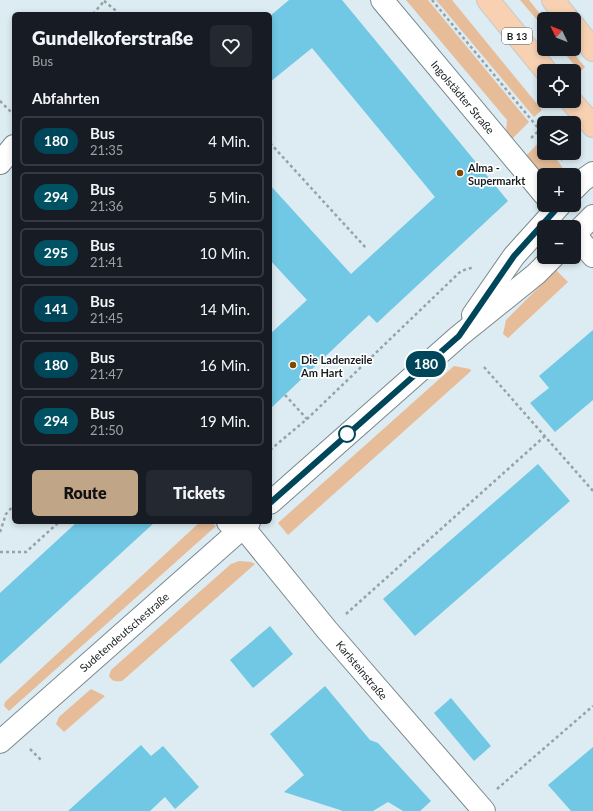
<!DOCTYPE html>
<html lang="de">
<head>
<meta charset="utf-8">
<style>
	:root { --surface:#171b24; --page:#242831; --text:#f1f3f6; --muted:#9ea1a6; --line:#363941; --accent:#c0a687 }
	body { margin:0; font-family:Lato,sans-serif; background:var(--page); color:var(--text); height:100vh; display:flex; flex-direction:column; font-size:15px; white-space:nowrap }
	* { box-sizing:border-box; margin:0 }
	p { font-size:13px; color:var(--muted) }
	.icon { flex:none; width:22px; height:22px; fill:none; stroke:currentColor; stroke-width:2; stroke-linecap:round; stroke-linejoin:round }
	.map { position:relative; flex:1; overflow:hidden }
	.side { position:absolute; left:12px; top:12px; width:260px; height:512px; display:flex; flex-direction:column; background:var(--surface); border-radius:6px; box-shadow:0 2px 6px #0003 }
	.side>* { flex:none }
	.badge { padding:0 8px; border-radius:13px; font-size:14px; line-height:26px }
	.needle { width:26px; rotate:313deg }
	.fabs { position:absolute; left:537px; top:12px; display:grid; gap:8px }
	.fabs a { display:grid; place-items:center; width:44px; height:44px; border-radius:6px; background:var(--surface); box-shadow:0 2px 6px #0003; font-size:20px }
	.map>.badge { position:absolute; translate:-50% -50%; box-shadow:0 0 0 2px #fff }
	h2 { padding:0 20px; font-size:15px; line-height:36px }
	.round { display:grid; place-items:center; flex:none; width:42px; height:42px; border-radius:6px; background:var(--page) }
	.head { display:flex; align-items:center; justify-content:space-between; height:68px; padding:0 20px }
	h1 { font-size:19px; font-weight:800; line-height:30px }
	.action { display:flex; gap:8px; margin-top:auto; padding:8px 20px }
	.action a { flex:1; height:46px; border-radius:6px; background:var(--accent); color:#111; font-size:16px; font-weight:800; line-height:46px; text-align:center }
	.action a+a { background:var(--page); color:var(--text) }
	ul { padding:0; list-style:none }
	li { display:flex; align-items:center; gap:12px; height:50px; margin:0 8px 6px; padding:0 12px; border:2px solid var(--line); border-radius:6px }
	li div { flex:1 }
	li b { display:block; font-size:15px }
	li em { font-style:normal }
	li .badge { min-width:44px; font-weight:700; text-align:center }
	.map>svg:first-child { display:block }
	.green { fill:#e6bc99 }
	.building { fill:#70c8e4 }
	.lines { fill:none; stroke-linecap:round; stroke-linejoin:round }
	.minor-casing { stroke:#7a888d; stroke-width:24 }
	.major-casing { stroke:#c7c9c9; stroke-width:24 }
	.path { stroke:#95a2a6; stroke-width:2.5; stroke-dasharray:3 3; stroke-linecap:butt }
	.minor { stroke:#fff; stroke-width:22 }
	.major { stroke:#f7d1b2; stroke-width:22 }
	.line-casing { stroke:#fff; stroke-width:9 }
	.line { stroke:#00465a; stroke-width:6 }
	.poi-dot { fill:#834800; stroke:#fff; stroke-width:1.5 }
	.stop-dot { fill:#fff; stroke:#00465a; stroke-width:2 }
	.labels { text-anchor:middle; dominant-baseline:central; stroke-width:3.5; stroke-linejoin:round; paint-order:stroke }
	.shield { fill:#fff; stroke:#5d6162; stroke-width:1 }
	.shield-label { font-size:10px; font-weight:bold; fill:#171d1f }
	.street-label { font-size:11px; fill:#171d1f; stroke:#fff }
	.poi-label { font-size:11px; font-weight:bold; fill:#171d1f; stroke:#fff; text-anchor:start }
</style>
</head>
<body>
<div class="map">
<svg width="593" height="811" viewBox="0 0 593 811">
	<rect width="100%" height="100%" fill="#dcecf2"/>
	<g class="green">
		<polygon points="406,0 428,0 529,122 512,139 506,132 507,120"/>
		<polygon points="436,0 452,0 542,110 534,117"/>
		<polygon points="520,0 529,0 544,19 544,28"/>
		<polygon points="561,49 570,49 585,67 580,72"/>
		<polygon points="542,139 544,142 544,153 552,153 568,175 544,175 526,156"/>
		<polygon points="556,270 568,282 508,338 503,334 506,320"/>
		<polygon points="454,366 470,369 471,371 288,535 278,523"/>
		<polygon points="200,522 213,524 216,526 9,711 4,706 5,702"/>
		<path d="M239 561 251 562 255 564 122 681C115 682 112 681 109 676L111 670 231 564Z"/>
		<polygon points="91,689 105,696 64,732 56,724 59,717"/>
	</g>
	<g class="building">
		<polygon points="289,0 342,0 508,201 377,323 369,315 270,409 270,334 307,300 270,260 270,185 351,274 435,197 312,48 270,82 270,16"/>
		<polygon points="593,330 593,400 555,432 530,403 549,388 539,376"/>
		<polygon points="538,464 570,501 415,636 383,599"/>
		<polygon points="77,522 155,522 0,664 0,593"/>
		<polygon points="270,626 293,654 253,688 230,660"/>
		<polygon points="325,686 370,740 378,743 431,801 420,811 403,811 388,802 373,811 343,811 284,792 304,775 270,734"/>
		<polygon points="451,698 491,746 474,761 434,713"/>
		<polygon points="141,745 151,756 163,746 199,787 175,809 165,797 150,811 68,811"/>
		<polygon points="593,747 593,811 571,811 548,785"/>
	</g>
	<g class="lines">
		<defs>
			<g id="minor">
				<polyline points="382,0 544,194"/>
				<polyline points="0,163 14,146"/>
				<polyline points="574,189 583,180 593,173"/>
				<polyline points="574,235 593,216"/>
				<polyline points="575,235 593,256"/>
				<polyline points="473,315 514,256 560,205"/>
				<polyline points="270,503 459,336 536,274 553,257"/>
				<polyline points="228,522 243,527 327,630 484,811"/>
				<polyline points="0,742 249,522"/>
			</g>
			<g id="major">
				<polyline points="488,0 546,71"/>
				<polyline points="553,0 568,19"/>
				<polyline points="574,26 593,50"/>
				<polyline points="571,101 593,126"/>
			</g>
		</defs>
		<use href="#minor" class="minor-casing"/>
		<use href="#major" class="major-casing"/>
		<g class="path">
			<polyline points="432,0 544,135"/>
			<polyline points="104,1 120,14"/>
			<polyline points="93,14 105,0"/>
			<polyline points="0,101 14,115"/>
			<polyline points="547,123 552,117"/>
			<polyline points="531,138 544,126"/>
			<polyline points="270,143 366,248"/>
			<polyline points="557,153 564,162"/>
			<polyline points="484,367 593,491"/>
			<polyline points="285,395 307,419"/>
			<polyline points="270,450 307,419 461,271 474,267"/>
			<polyline points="0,532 6,514 14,505"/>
			<polyline points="0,552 26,552 59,522"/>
			<polyline points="346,614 545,436"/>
			<polyline points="30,749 41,760"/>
			<polyline points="497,789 593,706"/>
		</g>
		<use href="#minor" class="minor"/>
		<use href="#major" class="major"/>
	</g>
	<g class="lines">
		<defs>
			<polyline id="line" points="270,503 459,336 514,256 560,205"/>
		</defs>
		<use href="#line" class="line-casing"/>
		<use href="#line" class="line"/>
	</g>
	<g class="poi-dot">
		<circle cx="460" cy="173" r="4"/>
		<circle cx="293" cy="365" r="4"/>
	</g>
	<circle class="stop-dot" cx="347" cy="434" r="8"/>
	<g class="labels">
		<rect class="shield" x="502" y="28" width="30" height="16" rx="3"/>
		<g class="shield-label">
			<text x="517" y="36">B 13</text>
		</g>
		<g class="street-label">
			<text transform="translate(463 97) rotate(50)">Ingolstädter Straße</text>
			<text transform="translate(124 632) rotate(-41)">Sudetendeutschestraße</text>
			<text transform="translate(362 670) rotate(50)">Karlsteinstraße</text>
		</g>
		<g class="poi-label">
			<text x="468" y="167">Alma -<tspan x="468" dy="13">Supermarkt</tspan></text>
			<text x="301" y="359">Die Ladenzeile<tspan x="301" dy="13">Am Hart</tspan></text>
		</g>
	</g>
</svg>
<div class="fabs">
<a><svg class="needle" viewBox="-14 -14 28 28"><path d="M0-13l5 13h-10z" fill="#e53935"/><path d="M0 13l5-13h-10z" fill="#9ea1a6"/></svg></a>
<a><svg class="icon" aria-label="locate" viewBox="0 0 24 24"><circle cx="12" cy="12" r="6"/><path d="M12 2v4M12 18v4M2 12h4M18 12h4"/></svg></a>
<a><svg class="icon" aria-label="layers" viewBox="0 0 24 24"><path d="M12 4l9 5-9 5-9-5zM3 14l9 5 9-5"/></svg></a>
<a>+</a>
<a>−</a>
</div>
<b class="badge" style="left:426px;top:364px;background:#00465a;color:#fff">180</b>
<section class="side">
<div class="head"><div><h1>Gundelkoferstraße</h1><p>Bus</p></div><a class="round"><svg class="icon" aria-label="heart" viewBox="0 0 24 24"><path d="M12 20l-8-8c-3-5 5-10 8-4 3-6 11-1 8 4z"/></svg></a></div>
<h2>Abfahrten</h2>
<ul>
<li><span class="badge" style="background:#00465a;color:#fff">180</span><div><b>Bus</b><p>21:35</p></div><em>4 Min.</em></li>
<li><span class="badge" style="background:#005262;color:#fff">294</span><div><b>Bus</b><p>21:36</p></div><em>5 Min.</em></li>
<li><span class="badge" style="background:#005262;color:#fff">295</span><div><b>Bus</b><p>21:41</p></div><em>10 Min.</em></li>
<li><span class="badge" style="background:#00465a;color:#fff">141</span><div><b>Bus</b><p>21:45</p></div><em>14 Min.</em></li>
<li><span class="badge" style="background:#00465a;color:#fff">180</span><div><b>Bus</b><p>21:47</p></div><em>16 Min.</em></li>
<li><span class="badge" style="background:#005262;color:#fff">294</span><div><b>Bus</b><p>21:50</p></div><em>19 Min.</em></li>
</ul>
<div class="action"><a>Route</a><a>Tickets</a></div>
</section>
</div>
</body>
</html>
